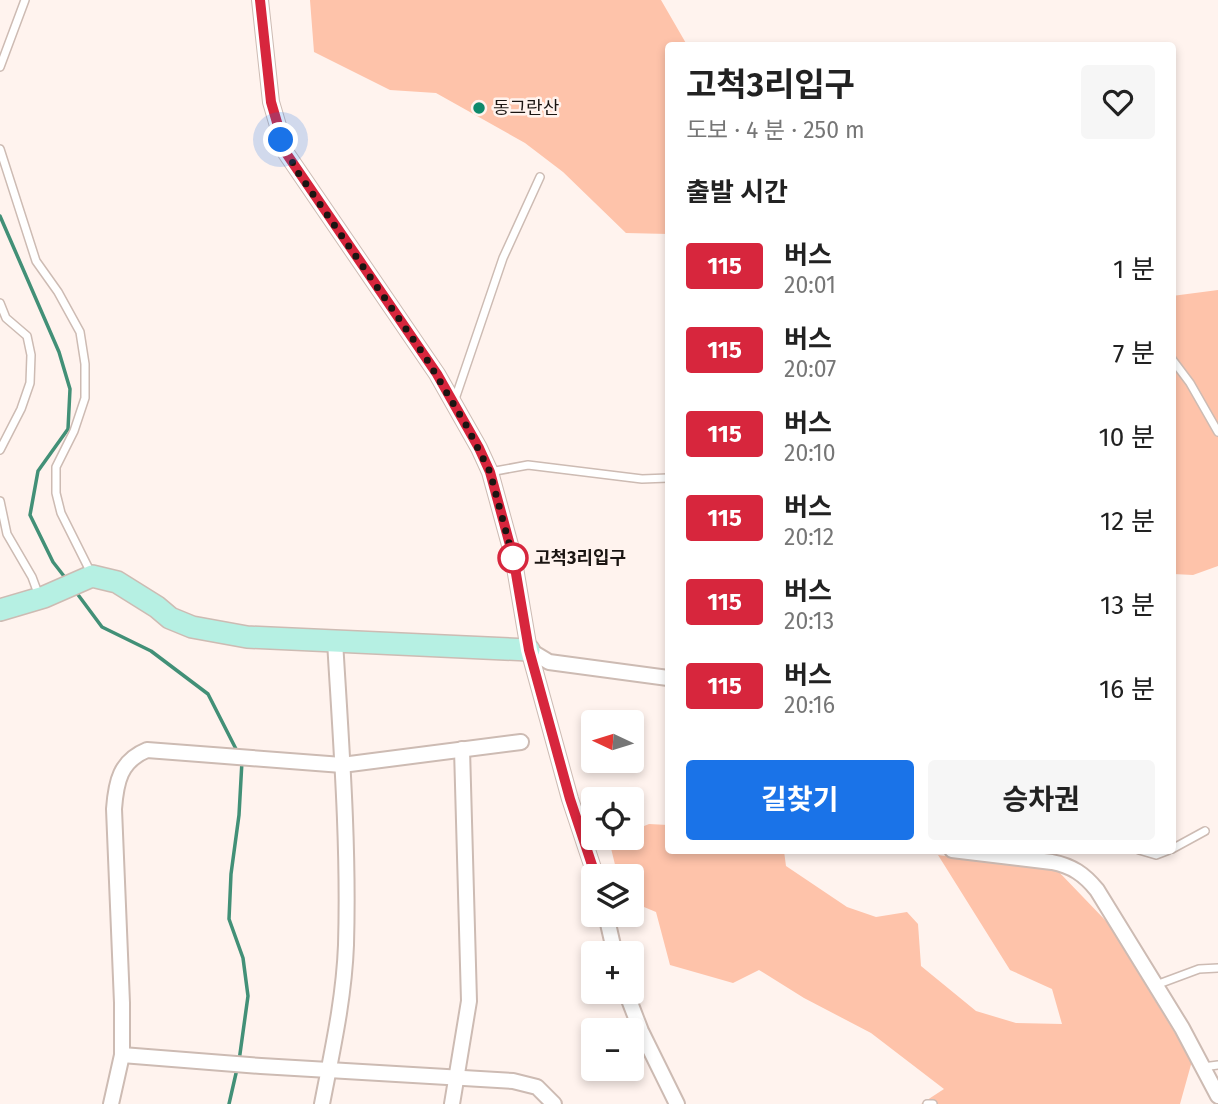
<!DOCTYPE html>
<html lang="ko">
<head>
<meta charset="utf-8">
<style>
	:root { --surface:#fff; --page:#f6f6f6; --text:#222; --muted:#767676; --accent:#1a73e8 }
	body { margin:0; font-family:"Fira Sans","Noto Sans KR",sans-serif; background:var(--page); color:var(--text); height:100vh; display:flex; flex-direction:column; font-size:26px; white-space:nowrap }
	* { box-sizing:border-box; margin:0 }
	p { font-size:23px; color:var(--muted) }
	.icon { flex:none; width:38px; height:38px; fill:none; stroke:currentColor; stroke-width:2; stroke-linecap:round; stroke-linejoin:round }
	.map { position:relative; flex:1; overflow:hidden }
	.panel { position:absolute; left:665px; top:42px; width:511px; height:812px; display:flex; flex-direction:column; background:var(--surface); border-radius:7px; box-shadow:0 4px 10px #0003 }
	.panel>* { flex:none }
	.badge { padding:0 14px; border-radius:5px; font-size:24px; line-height:46px }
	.needle { width:46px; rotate:274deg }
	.fabs { position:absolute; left:581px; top:710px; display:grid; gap:14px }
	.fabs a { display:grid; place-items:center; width:63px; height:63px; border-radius:7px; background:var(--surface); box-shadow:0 4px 10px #0003; font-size:35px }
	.you { position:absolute; width:35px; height:35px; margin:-18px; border:5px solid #fff; border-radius:50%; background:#1a73e8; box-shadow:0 0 0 10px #1a73e833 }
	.map>.badge { position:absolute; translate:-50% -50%; box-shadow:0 0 0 4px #fff }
	h2 { padding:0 21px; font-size:26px; line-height:63px }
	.round { display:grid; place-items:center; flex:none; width:74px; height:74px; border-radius:7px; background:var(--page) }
	.headline { display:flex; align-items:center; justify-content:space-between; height:119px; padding:0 21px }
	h1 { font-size:33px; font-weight:700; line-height:52px }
	.primary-button { display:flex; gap:14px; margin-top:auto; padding:14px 21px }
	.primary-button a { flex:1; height:80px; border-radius:7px; background:var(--accent); color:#fff; font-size:28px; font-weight:700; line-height:80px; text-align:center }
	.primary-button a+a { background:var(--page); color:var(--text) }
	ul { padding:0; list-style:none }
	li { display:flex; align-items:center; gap:21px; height:84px; padding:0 21px }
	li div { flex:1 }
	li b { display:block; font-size:26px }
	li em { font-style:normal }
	li .badge { min-width:77px; font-weight:700; text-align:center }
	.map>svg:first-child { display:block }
	.green { fill:#fec3aa }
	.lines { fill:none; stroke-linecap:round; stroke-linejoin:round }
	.stream { stroke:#429077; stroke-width:3.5 }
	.lane-casing { stroke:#cdbbb3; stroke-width:10 }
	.street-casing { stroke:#cdbbb3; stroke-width:18 }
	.secondary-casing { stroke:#cdbbb3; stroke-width:24 }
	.lane { stroke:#fff; stroke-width:7 }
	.street { stroke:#fff; stroke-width:14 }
	.secondary { stroke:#b6f0e3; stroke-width:21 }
	.line-casing { stroke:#fff; stroke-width:16 }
	.line { stroke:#d7263d; stroke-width:10 }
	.walk { stroke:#1b1512; stroke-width:7; stroke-dasharray:0 12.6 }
	.poi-dot { fill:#0e896b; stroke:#fff3ee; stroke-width:2.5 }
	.stop-dot { fill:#fff; stroke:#d7263d; stroke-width:3.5 }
	.labels { text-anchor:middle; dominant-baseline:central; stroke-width:5; stroke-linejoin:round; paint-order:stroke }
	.poi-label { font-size:18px; fill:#1b1512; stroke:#fff3ee; text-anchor:start }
	.stop-label { font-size:18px; font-weight:bold; fill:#1b1512; stroke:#fff3ee; text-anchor:start }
</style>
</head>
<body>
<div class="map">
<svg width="1218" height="1104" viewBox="0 0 1218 1104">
	<rect width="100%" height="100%" fill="#fff3ee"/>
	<g class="green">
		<polygon points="310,0 661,0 687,45 668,46 668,234 626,233 563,172 525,143 436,93 390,90 314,52"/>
		<polygon points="1218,290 1218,566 1193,575 1173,574 1172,296"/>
		<polygon points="649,824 668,825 668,850 784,851 786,866 847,907 876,917 907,912 918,924 921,966 976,1011 1016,1023 1062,1024 1052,989 1010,970 938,855 1058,871 1107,922 1192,1061 1180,1104 921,1104 944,1089 871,1033 804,998 759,970 733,983 670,965 656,912 632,902 632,877 618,877 609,840 632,838 632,831"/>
	</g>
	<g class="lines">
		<g class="stream">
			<polyline points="0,216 59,352 70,389 68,429 38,471 30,515 53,562 67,580"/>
			<polyline points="76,592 102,627 151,651 208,694 237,751"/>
			<polyline points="239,1061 248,996 243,958 229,919 231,874 239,815 242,761"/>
			<polyline points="229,1104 237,1069"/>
		</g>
		<defs>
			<g id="lane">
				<polyline points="0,67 25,0"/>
				<polyline points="0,149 36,261 58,292 80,332 85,364 85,398 74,431 56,467 56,493 61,513 92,575"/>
				<polyline points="0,303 6,318 27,336 31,355 30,383 21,409 0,450"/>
				<polyline points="1172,359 1190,383 1218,432"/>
				<polyline points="454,402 503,258 540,177"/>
				<polyline points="490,472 528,465 642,479 668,478"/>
				<polyline points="0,501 7,534 32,577 39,596"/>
				<polyline points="1172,849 1205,831"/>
				<polyline points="1139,850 1156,855 1169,850"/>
				<polyline points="1156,985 1199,969 1218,968"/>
				<polyline points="1203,1067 1218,1065"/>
				<polyline points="927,1104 933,1104"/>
			</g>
			<g id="street">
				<polyline points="260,0 271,102 286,153 437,374 479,448 490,472 513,556 529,650 570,799 596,877"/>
				<polyline points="529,650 549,662 668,678"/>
				<path d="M952 850 1052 862C1072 866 1084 874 1097 890L1182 1028 1218 1096"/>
				<polyline points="606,915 615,954"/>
				<polyline points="626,992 641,1031 677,1104"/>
				<polyline points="122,1055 261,1066 513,1081 537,1087 554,1104"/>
				<path d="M111 1104 122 1055V1003L114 809C116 782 120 761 147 750L342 765 521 742"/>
				<path d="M322 1104C332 1052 344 999 346 945 349 844 341 742 335 641"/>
				<polyline points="452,1104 469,1001 462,749"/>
			</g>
			<polyline id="secondary" points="0,610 44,597 92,576 117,582 157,607 170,618 192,627 247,637 529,650"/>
		</defs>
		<use href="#lane" class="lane-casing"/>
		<use href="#street" class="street-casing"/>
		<use href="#secondary" class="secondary-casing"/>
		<use href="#lane" class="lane"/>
		<use href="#street" class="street"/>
		<use href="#secondary" class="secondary"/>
	</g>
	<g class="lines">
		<defs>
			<polyline id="line" points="260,0 271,102 286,153 437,374 479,448 490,472 513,556 529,650 570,799 596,877"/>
		</defs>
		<use href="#line" class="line-casing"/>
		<use href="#line" class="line"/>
		<polyline class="walk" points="281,140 297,171 426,358 466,425 490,472 513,558"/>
	</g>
	<circle class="poi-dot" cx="479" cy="108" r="7"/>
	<circle class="stop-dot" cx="513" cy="558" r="14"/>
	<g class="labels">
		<g class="poi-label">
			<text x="493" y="108">동그란산</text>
		</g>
		<g class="stop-label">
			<text x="534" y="558">고척3리입구</text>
		</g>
	</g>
</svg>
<div class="fabs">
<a><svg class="needle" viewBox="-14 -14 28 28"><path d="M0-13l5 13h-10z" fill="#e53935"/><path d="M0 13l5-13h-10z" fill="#767676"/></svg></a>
<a><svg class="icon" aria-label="locate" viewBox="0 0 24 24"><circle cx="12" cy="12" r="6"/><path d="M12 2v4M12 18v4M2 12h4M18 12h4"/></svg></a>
<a><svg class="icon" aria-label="layers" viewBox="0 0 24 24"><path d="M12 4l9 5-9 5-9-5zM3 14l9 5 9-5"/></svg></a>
<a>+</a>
<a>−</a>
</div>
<div class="you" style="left:281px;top:140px"></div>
<section class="panel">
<div class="headline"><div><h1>고척3리입구</h1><p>도보 · 4 분 · 250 m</p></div><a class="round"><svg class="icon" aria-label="heart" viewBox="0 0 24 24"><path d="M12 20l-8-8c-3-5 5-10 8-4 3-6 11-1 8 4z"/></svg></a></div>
<h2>출발 시간</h2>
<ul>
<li><span class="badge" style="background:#d7263d;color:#fff">115</span><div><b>버스</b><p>20:01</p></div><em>1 분</em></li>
<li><span class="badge" style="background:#d7263d;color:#fff">115</span><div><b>버스</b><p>20:07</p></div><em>7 분</em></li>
<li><span class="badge" style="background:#d7263d;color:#fff">115</span><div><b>버스</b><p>20:10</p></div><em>10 분</em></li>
<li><span class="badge" style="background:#d7263d;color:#fff">115</span><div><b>버스</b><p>20:12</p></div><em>12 분</em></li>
<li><span class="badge" style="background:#d7263d;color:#fff">115</span><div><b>버스</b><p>20:13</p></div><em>13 분</em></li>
<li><span class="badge" style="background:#d7263d;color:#fff">115</span><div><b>버스</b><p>20:16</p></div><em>16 분</em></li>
</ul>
<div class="primary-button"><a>길찾기</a><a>승차권</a></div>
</section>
</div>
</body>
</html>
